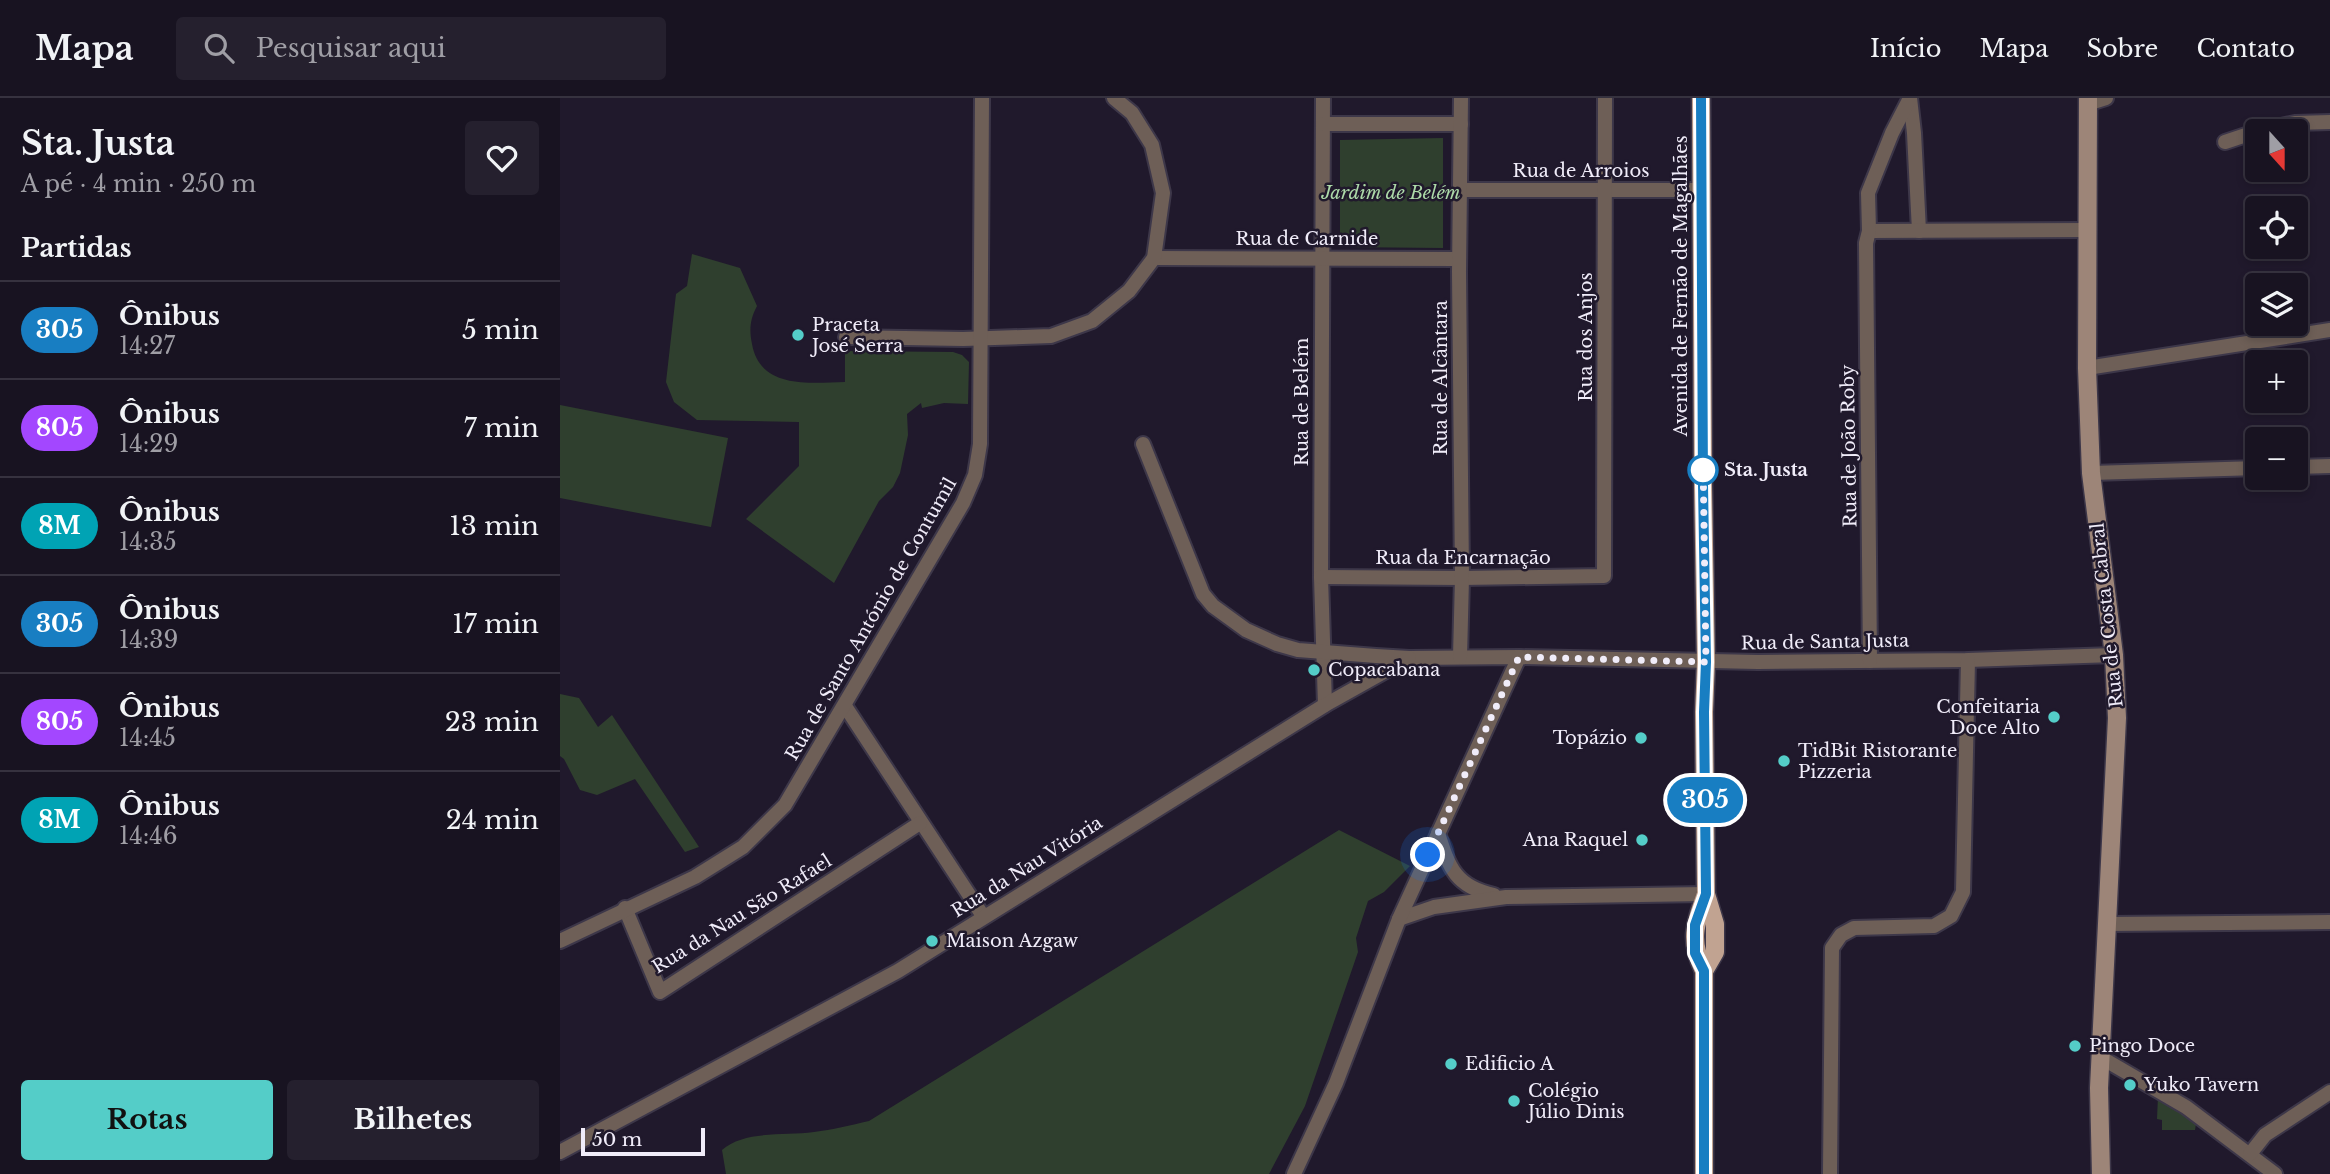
<!DOCTYPE html>
<html lang="pt">
<head>
<meta charset="utf-8">
<style>
	:root { --surface:#181321; --page:#25202e; --text:#f1f3f6; --muted:#9f9ea5; --line:#36323f; --accent:#54cdc8 }
	body { margin:0; font-family:"Libre Baskerville",serif; background:var(--page); color:var(--text); height:100vh; display:flex; flex-direction:column; font-size:26px; white-space:nowrap }
	* { box-sizing:border-box; margin:0 }
	p { font-size:23px; color:var(--muted) }
	.icon { flex:none; width:38px; height:38px; fill:none; stroke:currentColor; stroke-width:2; stroke-linecap:round; stroke-linejoin:round }
	.map { position:relative; flex:1; overflow:hidden }
	.panel { display:flex; flex-direction:column; background:var(--surface); width:560px }
	.panel>* { flex:none }
	.badge { padding:0 14px; border-radius:23px; font-size:24px; line-height:46px }
	.needle { width:46px; rotate:159deg }
	.buttons { position:absolute; left:1685px; top:21px; display:grid; gap:14px }
	.buttons a { display:grid; place-items:center; width:63px; height:63px; border-radius:7px; background:var(--surface); box-shadow:0 4px 10px #0003,0 0 0 2px var(--line); font-size:35px }
	.scale { position:absolute; left:21px; bottom:18px; width:124px; box-sizing:border-box; padding-left:7px; border:4px solid #f0ecf9; border-top:0; font-size:19px; line-height:24px; white-space:nowrap; color:#f0ecf9; -webkit-text-stroke:5px #20192c; paint-order:stroke }
	.you { position:absolute; width:35px; height:35px; margin:-18px; border:5px solid #fff; border-radius:50%; background:#1a73e8; box-shadow:0 0 0 10px #1a73e833 }
	.map>.badge { position:absolute; translate:-50% -50%; box-shadow:0 0 0 4px #fff }
	h2 { padding:0 21px; font-size:26px; line-height:63px }
	.round { display:grid; place-items:center; flex:none; width:74px; height:74px; border-radius:7px; background:var(--page) }
	.headline { display:flex; align-items:center; justify-content:space-between; height:119px; padding:0 21px }
	h1 { font-size:33px; font-weight:700; line-height:52px }
	.cta { display:flex; gap:14px; margin-top:auto; padding:14px 21px }
	.cta a { flex:1; height:80px; border-radius:7px; background:var(--accent); color:#111; font-size:28px; font-weight:700; line-height:80px; text-align:center }
	.cta a+a { background:var(--page); color:var(--text) }
	ul { padding:0; list-style:none }
	li { display:flex; align-items:center; gap:21px; height:98px; padding:0 21px; border-top:2px solid var(--line) }
	li div { flex:1 }
	li b { display:block; font-size:26px }
	li em { font-style:normal }
	li .badge { min-width:77px; font-weight:700; text-align:center }
	header { display:flex; align-items:center; gap:42px; box-sizing:border-box; height:98px; padding:0 35px; background:var(--surface); border-bottom:2px solid var(--line) }
	header strong { font-size:33px }
	nav { display:flex; gap:38px; margin-inline-start:auto; font-size:24px }
	.search { width:490px; height:63px; background:var(--page); display:flex; align-items:center; gap:18px; box-sizing:border-box; padding:0 24px; border-radius:7px; color:var(--muted); font-size:26px }
	main { display:flex; flex:1; min-height:0 }
	.map>svg:first-child { display:block }
	.green { fill:#2f3f2e }
	.lines { fill:none; stroke-linecap:round; stroke-linejoin:round }
	.street-casing { stroke:#3d3749; stroke-width:18 }
	.secondary-casing { stroke:#3d3749; stroke-width:21 }
	.primary-casing { stroke:#3d3749; stroke-width:21 }
	.street { stroke:#6e5f57; stroke-width:14 }
	.secondary { stroke:#9d8578; stroke-width:18 }
	.primary { stroke:#c1a391; stroke-width:18 }
	.line-casing { stroke:#fff; stroke-width:16 }
	.line { stroke:#187ec2; stroke-width:10 }
	.walk { stroke:#f0ecf9; stroke-width:7; stroke-dasharray:0 12.6 }
	.poi-dot { fill:#54cdc8; stroke:#20192c; stroke-width:2.5 }
	.stop-dot { fill:#fff; stroke:#187ec2; stroke-width:3.5 }
	.labels { text-anchor:middle; dominant-baseline:central; stroke-width:5; stroke-linejoin:round; paint-order:stroke }
	.street-label { font-size:18px; fill:#f0ecf9; stroke:#20192c }
	.park-label { font-size:18px; font-style:italic; fill:#addaa9; stroke:#20192c }
	.poi-label { font-size:18px; fill:#f0ecf9; stroke:#20192c; text-anchor:start }
	.stop-label { font-size:18px; font-weight:bold; fill:#f0ecf9; stroke:#20192c; text-anchor:start }
</style>
</head>
<body>
<header>
<strong>Mapa</strong>
<div class="search"><svg class="icon" aria-label="search" viewBox="0 0 24 24"><circle cx="10" cy="10" r="6"/><path d="M15 15l6 6"/></svg>Pesquisar aqui</div>
<nav><a>Início</a><a>Mapa</a><a>Sobre</a><a>Contato</a></nav>
</header>
<main>
<section class="panel">
<div class="headline"><div><h1>Sta. Justa</h1><p>A pé · 4 min · 250 m</p></div><a class="round"><svg class="icon" aria-label="heart" viewBox="0 0 24 24"><path d="M12 20l-8-8c-3-5 5-10 8-4 3-6 11-1 8 4z"/></svg></a></div>
<h2>Partidas</h2>
<ul>
<li><span class="badge" style="background:#187ec2;color:#fff">305</span><div><b>Ônibus</b><p>14:27</p></div><em>5 min</em></li>
<li><span class="badge" style="background:#a347ff;color:#fff">805</span><div><b>Ônibus</b><p>14:29</p></div><em>7 min</em></li>
<li><span class="badge" style="background:#00a3b4;color:#fff">8M</span><div><b>Ônibus</b><p>14:35</p></div><em>13 min</em></li>
<li><span class="badge" style="background:#187ec2;color:#fff">305</span><div><b>Ônibus</b><p>14:39</p></div><em>17 min</em></li>
<li><span class="badge" style="background:#a347ff;color:#fff">805</span><div><b>Ônibus</b><p>14:45</p></div><em>23 min</em></li>
<li><span class="badge" style="background:#00a3b4;color:#fff">8M</span><div><b>Ônibus</b><p>14:46</p></div><em>24 min</em></li>
</ul>
<div class="cta"><a>Rotas</a><a>Bilhetes</a></div>
</section>
<div class="map">
<svg width="1770" height="1076" viewBox="0 0 1770 1076">
	<rect width="100%" height="100%" fill="#20192c"/>
	<g class="green">
		<polygon points="883,40 883,150 780,149 780,42"/>
		<path d="M132 156 180 170 197 208C190 221 189 232 192 246 200 291 249 285 285 284V253L393 254 402 257 409 264 408 306 384 305 362 310 361 305 347 316 348 337 340 375 333 389 319 403 274 485 186 421 239 368V324L137 322 114 304 106 284 116 196 127 188Z"/>
		<polygon points="0,307 168,340 151,429 0,400"/>
		<polygon points="0,596 19,600 38,629 52,617 139,749 125,754 75,681 37,697 20,692 4,661 0,658"/>
		<path d="M779 732 850 768 824 794 808 803 796 840 798 854 745 1008 709 1076H166L162 1052C184 1032 225 1038 254 1034 272 1032 291 1027 309 1023Z"/>
		<polygon points="1598,998 1636,1026 1635,1032 1602,1032 1602,1022 1597,1021"/>
	</g>
	<g class="lines">
		<defs>
			<g id="street">
				<polyline points="763,0 761,479 765,607"/>
				<polyline points="1350,0 1354,35 1359,133"/>
				<polyline points="1527,6 1546,0"/>
				<polyline points="763,26 901,26"/>
				<polyline points="1698,33 1735,25 1770,24"/>
				<polyline points="1665,44 1698,33"/>
				<polyline points="901,92 1141,92"/>
				<polyline points="1309,133 1526,132"/>
				<polyline points="594,160 899,161"/>
				<polyline points="286,239 403,241 491,238 532,223 569,193 594,160 603,95 592,47 572,15 554,0"/>
				<polyline points="1527,270 1770,232"/>
				<polyline points="583,346 643,496 653,508 686,532 717,546 738,552 816,558 849,560 959,559 1198,564 1408,562 1554,557"/>
				<polyline points="1736,369 1770,368"/>
				<polyline points="1531,375 1698,370"/>
				<polyline points="761,479 902,480 1044,478 1045,0"/>
				<polyline points="900,559 902,480 899,174 901,0"/>
				<polyline points="1310,563 1306,145 1309,133 1308,95 1332,35 1350,0"/>
				<polyline points="285,608 423,818"/>
				<path d="M878 735C889 770 896 789 934 797"/>
				<polyline points="65,810 100,894 360,725"/>
				<polyline points="839,821 874,809 946,799 1146,796"/>
				<polyline points="1547,826 1770,824"/>
				<polyline points="0,843 135,779 183,749 225,707 403,405 415,377 420,346 422,0"/>
				<polyline points="1540,959 1626,1009 1715,1076"/>
				<polyline points="0,1054 338,873 765,607 849,560"/>
				<polyline points="1690,1056 1705,1037 1770,994"/>
				<polyline points="734,1076 776,985 839,821 959,559"/>
				<polyline points="1270,1076 1272,850 1281,837 1294,830 1374,828 1391,818 1403,794 1408,562"/>
			</g>
			<polyline id="secondary" points="1528,0 1527,270 1531,375 1554,557 1557,620 1539,990 1541,1076"/>
			<g id="primary">
				<polyline points="1141,0 1143,387 1146,564 1144,614 1146,796 1155,826 1155,854 1144,873"/>
				<path d="M1144 1076V873C1129 842 1135 827 1146 796"/>
			</g>
		</defs>
		<use href="#street" class="street-casing"/>
		<use href="#secondary" class="secondary-casing"/>
		<use href="#primary" class="primary-casing"/>
		<use href="#street" class="street"/>
		<use href="#secondary" class="secondary"/>
		<use href="#primary" class="primary"/>
	</g>
	<g class="lines">
		<defs>
			<polyline id="line" points="1141,0 1143,387 1146,564 1144,614 1146,796 1135,827 1135,855 1144,873 1144,1076"/>
		</defs>
		<use href="#line" class="line-casing"/>
		<use href="#line" class="line"/>
		<polyline class="walk" points="868,757 959,559 1146,564 1143,360 1143,372"/>
	</g>
	<g class="poi-dot">
		<circle cx="238" cy="237" r="7"/>
		<circle cx="754" cy="572" r="7"/>
		<circle cx="1494" cy="619" r="7"/>
		<circle cx="1081" cy="640" r="7"/>
		<circle cx="1224" cy="663" r="7"/>
		<circle cx="1082" cy="742" r="7"/>
		<circle cx="372" cy="843" r="7"/>
		<circle cx="1515" cy="948" r="7"/>
		<circle cx="891" cy="966" r="7"/>
		<circle cx="1570" cy="987" r="7"/>
		<circle cx="954" cy="1003" r="7"/>
	</g>
	<circle class="stop-dot" cx="1143" cy="372" r="14"/>
	<g class="labels">
		<g class="street-label">
			<text x="1021" y="73">Rua de Arroios</text>
			<text x="747" y="141">Rua de Carnide</text>
			<text transform="translate(1121 188) rotate(-90)">Avenida de Fernão de Magalhães</text>
			<text transform="translate(1026 239) rotate(-90)">Rua dos Anjos</text>
			<text transform="translate(881 280) rotate(-90)">Rua de Alcântara</text>
			<text transform="translate(742 304) rotate(-90)">Rua de Belém</text>
			<text transform="translate(1289 348) rotate(-91)">Rua de João Roby</text>
			<text x="903" y="460">Rua da Encarnação</text>
			<text transform="translate(1547 517) rotate(-96)">Rua de Costa Cabral</text>
			<text transform="translate(311 521) rotate(-60)">Rua de Santo António de Contumil</text>
			<text transform="translate(1265 544) rotate(-1)">Rua de Santa Justa</text>
			<text transform="translate(467 769) rotate(-32)">Rua da Nau Vitória</text>
			<text transform="translate(182 816) rotate(-32)">Rua da Nau São Rafael</text>
		</g>
		<g class="park-label">
			<text x="831" y="95">Jardim de Belém</text>
		</g>
		<g class="poi-label">
			<text x="252" y="227">Praceta<tspan x="252" dy="21">José Serra</tspan></text>
			<text x="768" y="572">Copacabana</text>
			<text x="1480" y="609" text-anchor="end">Confeitaria<tspan x="1480" dy="21">Doce Alto</tspan></text>
			<text x="1067" y="640" text-anchor="end">Topázio</text>
			<text x="1238" y="653">TidBit Ristorante<tspan x="1238" dy="21">Pizzeria</tspan></text>
			<text x="1068" y="742" text-anchor="end">Ana Raquel</text>
			<text x="386" y="843">Maison Azgaw</text>
			<text x="1529" y="948">Pingo Doce</text>
			<text x="905" y="966">Edificio A</text>
			<text x="1584" y="987">Yuko Tavern</text>
			<text x="968" y="993">Colégio<tspan x="968" dy="21">Júlio Dinis</tspan></text>
		</g>
		<g class="stop-label">
			<text x="1164" y="372">Sta. Justa</text>
		</g>
	</g>
</svg>
<div class="buttons">
<a><svg class="needle" viewBox="-14 -14 28 28"><path d="M0-13l5 13h-10z" fill="#e53935"/><path d="M0 13l5-13h-10z" fill="#9f9ea5"/></svg></a>
<a><svg class="icon" aria-label="locate" viewBox="0 0 24 24"><circle cx="12" cy="12" r="6"/><path d="M12 2v4M12 18v4M2 12h4M18 12h4"/></svg></a>
<a><svg class="icon" aria-label="layers" viewBox="0 0 24 24"><path d="M12 4l9 5-9 5-9-5zM3 14l9 5 9-5"/></svg></a>
<a>+</a>
<a>−</a>
</div>
<div class="scale">50 m</div>
<div class="you" style="left:868px;top:757px"></div>
<b class="badge" style="left:1145px;top:702px;background:#187ec2;color:#fff">305</b>
</div>
</main>
</body>
</html>
